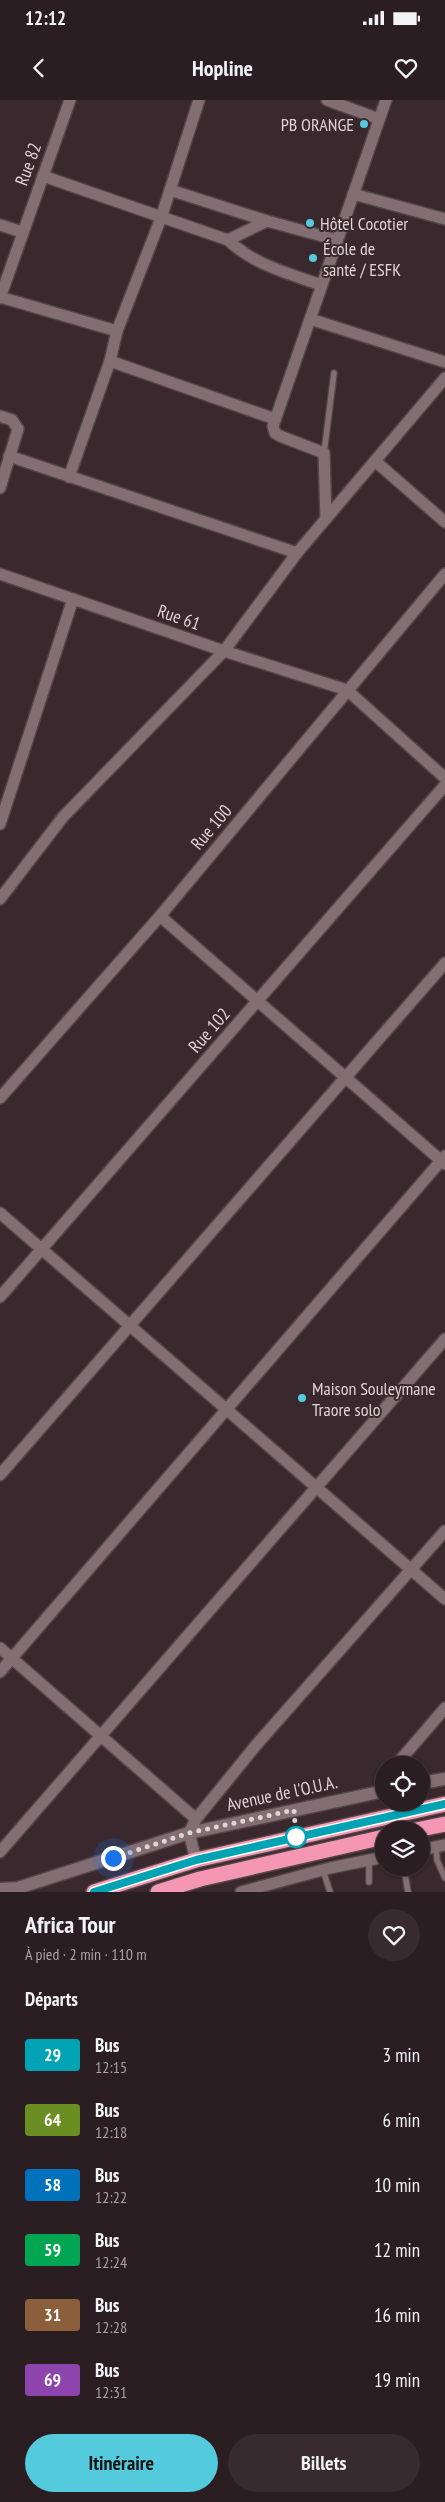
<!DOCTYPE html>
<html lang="fr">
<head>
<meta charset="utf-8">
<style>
	:root { --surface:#2b1e22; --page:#372b2f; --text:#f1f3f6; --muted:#a6a2a5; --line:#473c40; --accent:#54cadd }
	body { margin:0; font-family:"PT Sans Narrow",sans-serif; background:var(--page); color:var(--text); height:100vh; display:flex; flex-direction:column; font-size:19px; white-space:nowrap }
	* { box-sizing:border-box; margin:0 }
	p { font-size:16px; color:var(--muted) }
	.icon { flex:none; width:28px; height:28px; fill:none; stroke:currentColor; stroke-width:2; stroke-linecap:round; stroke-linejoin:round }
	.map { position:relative; height:1792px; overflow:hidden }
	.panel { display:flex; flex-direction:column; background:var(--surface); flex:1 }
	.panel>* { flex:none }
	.badge { padding:0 10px; border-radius:4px; font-size:18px; line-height:32px }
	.tools { position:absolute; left:375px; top:1656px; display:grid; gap:10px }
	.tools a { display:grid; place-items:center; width:55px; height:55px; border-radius:50%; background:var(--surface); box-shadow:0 1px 4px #0004,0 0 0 1px var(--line); font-size:25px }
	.you { position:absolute; width:25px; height:25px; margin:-12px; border:4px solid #fff; border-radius:50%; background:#1a73e8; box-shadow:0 0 0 8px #1a73e833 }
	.map>.badge { position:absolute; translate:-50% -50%; box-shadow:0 0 0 2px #fff }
	h2 { padding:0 25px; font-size:19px; line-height:45px }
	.round { display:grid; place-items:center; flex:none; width:52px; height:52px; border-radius:26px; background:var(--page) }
	.head { display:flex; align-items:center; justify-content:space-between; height:85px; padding:0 25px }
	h1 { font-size:24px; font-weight:700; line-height:38px }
	.cta { display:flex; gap:10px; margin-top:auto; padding:10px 25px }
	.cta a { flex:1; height:58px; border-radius:30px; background:var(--accent); color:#111; font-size:20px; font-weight:700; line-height:58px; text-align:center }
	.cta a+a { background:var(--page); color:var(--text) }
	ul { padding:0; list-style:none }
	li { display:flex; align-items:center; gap:15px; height:65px; padding:0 25px }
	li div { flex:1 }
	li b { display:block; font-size:19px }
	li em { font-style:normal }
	li .badge { min-width:55px; font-weight:700; text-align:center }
	.status { display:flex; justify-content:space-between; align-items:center; height:35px; padding:0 25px; background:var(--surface); direction:ltr }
	.status svg { height:14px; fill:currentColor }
	header { display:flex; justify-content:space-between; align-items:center; height:65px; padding:0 25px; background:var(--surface); font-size:22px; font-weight:700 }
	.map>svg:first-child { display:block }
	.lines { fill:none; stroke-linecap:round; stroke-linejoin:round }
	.lane-casing { stroke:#524447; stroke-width:8 }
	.street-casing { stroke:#524447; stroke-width:14 }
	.secondary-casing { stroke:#524447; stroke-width:15 }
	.highway-casing { stroke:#524447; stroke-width:18 }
	.lane { stroke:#836e74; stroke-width:5.5 }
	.street { stroke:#836e74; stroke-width:11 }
	.secondary { stroke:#836e74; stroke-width:12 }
	.highway { stroke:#f596b4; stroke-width:15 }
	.line-casing { stroke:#fff; stroke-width:11 }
	.line { stroke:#00a3b4; stroke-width:8 }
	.walk { stroke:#dfd4d7; stroke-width:5; stroke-dasharray:0 9 }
	.poi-dot { fill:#54cadd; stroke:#39282d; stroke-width:2 }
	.stop-dot { fill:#fff; stroke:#00a3b4; stroke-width:2.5 }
	.labels { text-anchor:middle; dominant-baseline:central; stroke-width:4; stroke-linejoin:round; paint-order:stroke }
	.poi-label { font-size:18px; fill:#dfd4d7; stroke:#39282d; text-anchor:start }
	.street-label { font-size:18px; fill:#dfd4d7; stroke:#39282d }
</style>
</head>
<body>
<div class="status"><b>12:12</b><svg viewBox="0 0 49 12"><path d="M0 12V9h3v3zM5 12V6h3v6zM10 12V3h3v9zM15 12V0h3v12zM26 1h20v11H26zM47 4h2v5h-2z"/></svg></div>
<header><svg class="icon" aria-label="back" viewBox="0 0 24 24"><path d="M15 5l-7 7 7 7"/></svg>Hopline<svg class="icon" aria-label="heart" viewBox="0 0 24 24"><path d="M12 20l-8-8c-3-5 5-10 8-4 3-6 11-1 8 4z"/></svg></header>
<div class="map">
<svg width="445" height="1792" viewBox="0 0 445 1792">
	<rect width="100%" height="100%" fill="#39282d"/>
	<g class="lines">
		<defs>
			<g id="lane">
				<polyline points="324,353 334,273"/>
				<polyline points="436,1747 437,1760 445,1778"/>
				<polyline points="369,1760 369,1782"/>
				<polyline points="404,1768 408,1792"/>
				<polyline points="323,1770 330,1792"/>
			</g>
			<g id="street">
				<polyline points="327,0 379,19"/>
				<path d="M43 76 228 140C254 165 288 173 321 185"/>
				<polyline points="170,90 267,121"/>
				<polyline points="353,94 445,119"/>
				<polyline points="0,125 22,132"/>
				<polyline points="228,140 267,121 337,140"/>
				<polyline points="0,197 117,231"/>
				<polyline points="0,198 70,0"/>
				<polyline points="310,219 445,262"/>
				<polyline points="110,261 275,319"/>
				<polyline points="0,316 12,320 18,329 0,388"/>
				<polyline points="9,356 297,453"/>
				<polyline points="375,361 445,422"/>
				<polyline points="69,377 110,261 117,231 161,118 199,0"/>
				<polyline points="326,419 324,353 280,336 275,333 273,326 386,0"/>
				<polyline points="0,474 224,551 347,590 445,678"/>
				<polyline points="0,724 73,499"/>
				<polyline points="0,799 63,717 224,551 297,453 445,278"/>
				<polyline points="160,816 445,1064"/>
				<polyline points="0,998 160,816 445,474"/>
				<polyline points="0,1113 445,1499"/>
				<polyline points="0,1197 445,685"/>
				<polyline points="0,1375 445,863"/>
				<polyline points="0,1548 196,1719"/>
				<polyline points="0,1572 445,1056"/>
				<polyline points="396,1665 445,1608"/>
				<polyline points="384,1679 384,1681"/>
				<polyline points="421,1750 445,1745"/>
				<polyline points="0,1752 445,1239"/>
				<polyline points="196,1760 189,1733 196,1719 257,1644 445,1431"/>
				<polyline points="241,1792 330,1768 384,1757"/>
			</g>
			<g id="secondary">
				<polyline points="421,1683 445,1679"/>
				<polyline points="0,1789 18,1788 189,1733 384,1691"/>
			</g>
			<g id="highway">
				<polyline points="416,1730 445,1724"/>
				<polyline points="94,1792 196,1760 445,1704"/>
				<polyline points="158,1792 200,1779 384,1737"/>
			</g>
		</defs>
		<use href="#lane" class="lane-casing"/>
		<use href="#street" class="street-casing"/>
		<use href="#secondary" class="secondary-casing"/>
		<use href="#highway" class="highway-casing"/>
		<use href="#lane" class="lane"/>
		<use href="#street" class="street"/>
		<use href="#secondary" class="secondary"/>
		<use href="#highway" class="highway"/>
	</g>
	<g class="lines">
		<defs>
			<polyline id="line" points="94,1792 196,1760 445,1704"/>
		</defs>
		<use href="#line" class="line-casing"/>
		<use href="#line" class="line"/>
		<polyline class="walk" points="113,1758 189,1733 294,1710 296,1737"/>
	</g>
	<g class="poi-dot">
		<circle cx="364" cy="24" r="5"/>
		<circle cx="310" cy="123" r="5"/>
		<circle cx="313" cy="158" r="5"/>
		<circle cx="302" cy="1298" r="5"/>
	</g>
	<circle class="stop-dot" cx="296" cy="1737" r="10"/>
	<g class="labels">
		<g class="poi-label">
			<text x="354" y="24" text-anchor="end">PB ORANGE</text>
			<text x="320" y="123">Hôtel Cocotier</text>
			<text x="323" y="148">École de<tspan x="323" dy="21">santé / ESFK</tspan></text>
			<text x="312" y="1288">Maison Souleymane<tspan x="312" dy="21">Traore solo</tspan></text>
		</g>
		<g class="street-label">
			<text transform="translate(28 64) rotate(-70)">Rue 82</text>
			<text transform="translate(179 517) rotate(19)">Rue 61</text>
			<text transform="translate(211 727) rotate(-50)">Rue 100</text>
			<text transform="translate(209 930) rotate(-49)">Rue 102</text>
			<text transform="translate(282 1693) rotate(-12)">Avenue de l'O.U.A.</text>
		</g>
	</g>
</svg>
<div class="tools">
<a><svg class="icon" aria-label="locate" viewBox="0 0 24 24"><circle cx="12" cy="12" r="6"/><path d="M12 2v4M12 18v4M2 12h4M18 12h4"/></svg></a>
<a><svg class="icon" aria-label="layers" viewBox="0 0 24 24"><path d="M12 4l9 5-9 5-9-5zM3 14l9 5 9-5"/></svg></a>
</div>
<div class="you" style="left:113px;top:1758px"></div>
</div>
<section class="panel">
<div class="head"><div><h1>Africa Tour</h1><p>À pied · 2 min · 110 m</p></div><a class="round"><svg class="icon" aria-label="heart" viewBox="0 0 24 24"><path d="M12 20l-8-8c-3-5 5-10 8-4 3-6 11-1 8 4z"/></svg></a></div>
<h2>Départs</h2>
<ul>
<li><span class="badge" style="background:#00a3b4;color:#fff">29</span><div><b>Bus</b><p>12:15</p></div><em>3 min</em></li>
<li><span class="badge" style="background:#6b8e23;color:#fff">64</span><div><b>Bus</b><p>12:18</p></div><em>6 min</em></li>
<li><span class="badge" style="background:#0072bc;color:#fff">58</span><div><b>Bus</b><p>12:22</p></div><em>10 min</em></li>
<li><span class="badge" style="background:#00a651;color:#fff">59</span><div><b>Bus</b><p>12:24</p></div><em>12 min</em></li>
<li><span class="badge" style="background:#8b5e3c;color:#fff">31</span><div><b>Bus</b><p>12:28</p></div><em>16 min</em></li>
<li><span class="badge" style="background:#8e44ad;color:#fff">69</span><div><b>Bus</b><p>12:31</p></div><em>19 min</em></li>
</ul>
<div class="cta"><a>Itinéraire</a><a>Billets</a></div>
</section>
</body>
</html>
